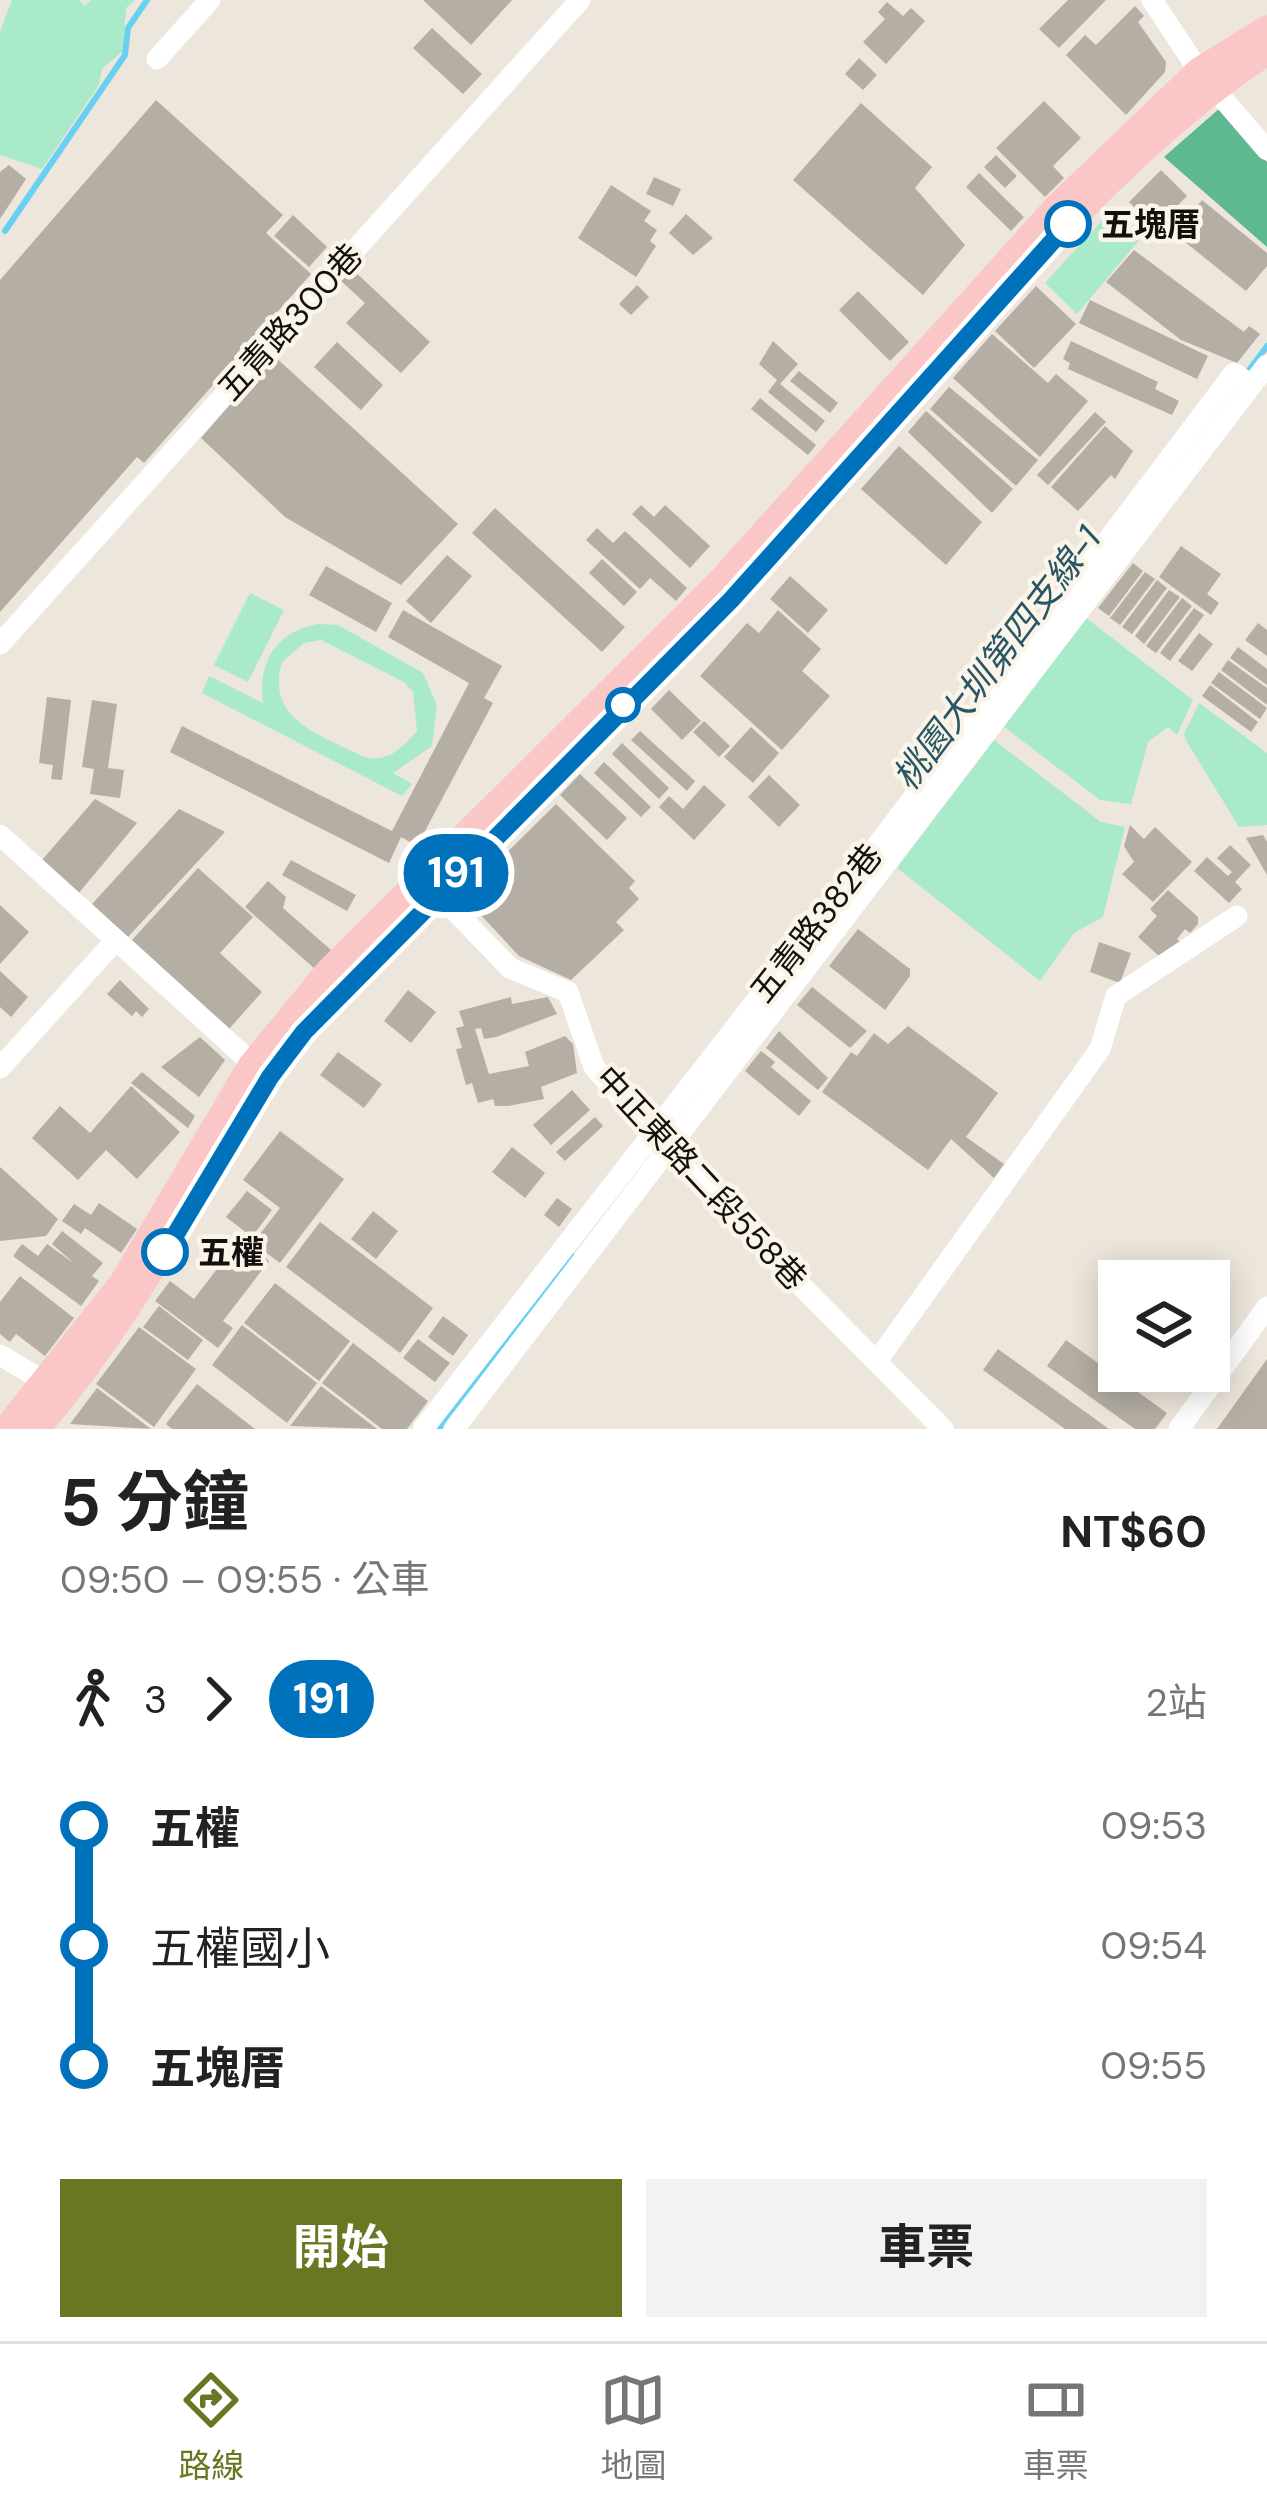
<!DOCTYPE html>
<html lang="zh-TW">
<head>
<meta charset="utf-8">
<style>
	:root { --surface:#fff; --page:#f2f2f2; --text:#222; --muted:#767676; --line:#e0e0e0; --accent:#697723 }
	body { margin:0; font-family:"DM Sans","Noto Sans TC",sans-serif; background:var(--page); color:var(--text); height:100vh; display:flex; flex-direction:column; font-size:45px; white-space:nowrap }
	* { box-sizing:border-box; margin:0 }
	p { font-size:39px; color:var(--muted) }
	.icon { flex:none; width:66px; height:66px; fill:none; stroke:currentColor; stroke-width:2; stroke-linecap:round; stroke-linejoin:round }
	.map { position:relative; height:1429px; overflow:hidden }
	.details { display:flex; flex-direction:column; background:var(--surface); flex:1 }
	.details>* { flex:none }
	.badge { padding:0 24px; border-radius:39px; font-size:42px; line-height:78px }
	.buttons { position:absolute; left:1098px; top:1260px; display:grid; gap:24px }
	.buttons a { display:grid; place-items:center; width:132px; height:132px; border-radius:0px; background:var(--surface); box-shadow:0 6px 30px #0003; font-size:60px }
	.map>.badge { position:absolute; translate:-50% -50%; box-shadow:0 0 0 6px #fff }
	.legs { display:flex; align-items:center; gap:18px; height:132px; padding:0 60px; font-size:39px }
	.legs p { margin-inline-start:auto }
	.overview { display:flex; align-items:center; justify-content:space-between; height:204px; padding:0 60px }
	h1 { font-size:66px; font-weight:700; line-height:90px }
	.button { display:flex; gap:24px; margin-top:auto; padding:24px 60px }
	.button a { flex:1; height:138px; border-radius:0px; background:var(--accent); color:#fff; font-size:48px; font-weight:700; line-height:138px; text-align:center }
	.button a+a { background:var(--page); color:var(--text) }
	ul { padding:0 60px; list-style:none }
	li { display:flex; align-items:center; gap:42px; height:120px; font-size:45px }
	li i { display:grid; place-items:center; width:18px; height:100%; margin:0 15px; background:currentColor }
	li i::after { content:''; width:30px; height:30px; margin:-15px; border:9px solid; border-radius:50%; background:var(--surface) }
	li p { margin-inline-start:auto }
	li:first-child i { background:linear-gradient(#0000 50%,currentColor 0) }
	li:last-child i { background:linear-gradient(currentColor 50%,#0000 0) }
	.menu { display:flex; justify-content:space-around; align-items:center; height:168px; border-top:3px solid var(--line); background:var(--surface); font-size:33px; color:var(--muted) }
	.menu a { display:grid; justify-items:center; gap:6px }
	.menu .current { color:var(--accent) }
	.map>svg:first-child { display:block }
	.green { fill:#a8eac9; fill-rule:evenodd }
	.forest { fill:#5eb990 }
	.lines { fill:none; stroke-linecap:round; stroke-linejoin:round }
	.stream { stroke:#69d0f2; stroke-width:6 }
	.building { fill:#b4aea4 }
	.minor { stroke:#fff; stroke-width:21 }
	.major { stroke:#fac7c6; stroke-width:27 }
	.line-1-casing { stroke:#fff; stroke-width:27 }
	.line-1 { stroke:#0072bc; stroke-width:18 }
	.stop-1-dot { fill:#fff; stroke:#0072bc; stroke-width:6 }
	.labels { text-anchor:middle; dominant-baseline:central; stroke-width:9; stroke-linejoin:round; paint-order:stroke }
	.stop-label { font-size:33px; font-weight:bold; fill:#13100d; stroke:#faf4e9; text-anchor:start }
	.street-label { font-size:33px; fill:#13100d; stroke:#faf4e9 }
	.water-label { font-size:36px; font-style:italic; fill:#295665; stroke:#faf4e9 }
</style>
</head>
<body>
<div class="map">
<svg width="1267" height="1429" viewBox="0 0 1267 1429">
	<rect width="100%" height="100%" fill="#ede6dc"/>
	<g class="green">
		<polygon points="12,0 79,0 85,6 91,0 135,0 126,8 123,51 102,69 99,85 42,169 0,155 0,32"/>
		<polygon points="1109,213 1140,239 1077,314 1045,283"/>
		<polygon points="250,593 284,610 248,682 214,665"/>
		<polygon points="1086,618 1193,700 1177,735 1168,727 1148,742 1131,804 1100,800 1003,726"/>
		<path d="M318 624 338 625 423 673 437 705 432 746 393 773 412 784 402 796 202 693 209 676 263 703C258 662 275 632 318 624ZM321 640 404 682 413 692 417 731C402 748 388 763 364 757 321 735 265 720 282 662L304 643Z"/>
		<polygon points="1199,703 1267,753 1267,825 1239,827 1187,742 1184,734"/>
		<polygon points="994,740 1101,822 1125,827 1103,917 1074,933 1040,981 897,868"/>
	</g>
	<polygon class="forest" points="1220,108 1267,162 1267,247 1164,157"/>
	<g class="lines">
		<g class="stream">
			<polyline points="5,231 125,55 128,28 147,0"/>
			<polyline points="1244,377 1267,346"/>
			<polyline points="439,1429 571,1255"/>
		</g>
	</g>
	<g class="building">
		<polygon points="423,0 512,0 471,45"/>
		<polygon points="1068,0 1106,0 1059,48 1039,29"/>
		<polygon points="887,2 903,16 911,8 925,21 886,64 863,42 885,19 878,12"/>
		<polygon points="1135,6 1144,16 1138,22 1166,62 1165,72 1126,115 1066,55 1085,35 1096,45"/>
		<polygon points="432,28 482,74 463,94 413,48"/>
		<polygon points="859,58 877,75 863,90 845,74"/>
		<polygon points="156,100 283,215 266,233 311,274 144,463 137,457 0,612 0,280"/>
		<polygon points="1044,101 1081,138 1053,166 1064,178 1045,197 996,148"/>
		<polygon points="861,103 932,167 915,188 965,245 923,295 793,180"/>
		<polygon points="996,155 1017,176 1005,188 984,167"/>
		<polygon points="9,165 26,179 0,219 0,172"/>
		<polygon points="1161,170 1187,196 1177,206 1186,215 1165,237 1129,202"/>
		<polygon points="979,173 1024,217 1011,231 966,187"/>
		<polygon points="654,177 681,189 673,206 646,194"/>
		<polygon points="611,185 651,211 644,221 657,230 650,241 656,246 636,277 578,238"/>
		<polygon points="1202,200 1267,253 1267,266 1246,291 1175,234"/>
		<polygon points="686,214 713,238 693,255 669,233"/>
		<polygon points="293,215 327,247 309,267 274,236"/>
		<polygon points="1134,250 1244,332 1249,326 1260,334 1237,363 1181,340 1106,282"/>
		<polygon points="351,268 430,342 401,373 346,323 365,303 340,280"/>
		<polygon points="637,285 649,297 631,315 619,304"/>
		<polygon points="1036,286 1076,324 1034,368 995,331"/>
		<polygon points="858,291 909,342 890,361 839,310"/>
		<polygon points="1090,300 1208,356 1197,379 1079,323"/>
		<polygon points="992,334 1048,383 1056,374 1088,401 1040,457 953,378"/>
		<polygon points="773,341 798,364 780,384 825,421 816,432 768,392 777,380 759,364"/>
		<polygon points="1071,341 1158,382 1155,389 1179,401 1172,415 1068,369 1070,363 1063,359"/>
		<polygon points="337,342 383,385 361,410 314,367"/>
		<polygon points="273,355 458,524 401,585 285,517 201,438"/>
		<polygon points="799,371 838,403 830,413 790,381"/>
		<polygon points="949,387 1038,460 1016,486 930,409"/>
		<polygon points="760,398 816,445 808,455 751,409"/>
		<polygon points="926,411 1013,489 992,513 908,432"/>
		<polygon points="1095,412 1106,422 1048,485 1037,475"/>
		<polygon points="1105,426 1133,451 1115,479 1111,475 1078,511 1051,487"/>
		<polygon points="899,446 982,522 946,565 861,489"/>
		<polygon points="641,505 654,517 665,505 710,546 690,568 632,514"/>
		<polygon points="495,508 625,627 602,652 472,533"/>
		<polygon points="597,528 613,543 625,531 687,588 676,601 650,578 640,589 586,540"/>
		<polygon points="1181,546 1221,574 1207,594 1219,603 1211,615 1159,577"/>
		<polygon points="447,555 472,576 431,623 406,601"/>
		<polygon points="602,559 637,592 624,606 589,573"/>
		<polygon points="1133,563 1143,571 1109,616 1098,608"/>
		<polygon points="326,566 392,603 376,632 309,595"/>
		<polygon points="1145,572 1155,579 1120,625 1110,618"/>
		<polygon points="790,576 828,610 808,633 770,599"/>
		<polygon points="1157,580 1167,588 1132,634 1122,627"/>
		<polygon points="1169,590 1180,597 1144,644 1135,636"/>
		<polygon points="1182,598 1192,606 1156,653 1146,646"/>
		<polygon points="1194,608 1204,615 1170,661 1160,653"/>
		<polygon points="403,610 502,666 484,698 493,703 417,846 401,837 389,863 170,752 182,726 392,831 469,683 388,637"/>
		<polygon points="778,610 821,649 802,671 830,696 782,750 700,676 747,623 759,633"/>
		<polygon points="1258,623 1267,630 1267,656 1245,640"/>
		<polygon points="1199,633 1213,644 1192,671 1178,661"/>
		<polygon points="1238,647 1267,669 1267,685 1230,658"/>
		<polygon points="1228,660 1267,688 1267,705 1221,670"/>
		<polygon points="1219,672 1267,708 1260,719 1211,683"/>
		<polygon points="1210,685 1258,722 1251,732 1202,696"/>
		<polygon points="669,690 701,721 682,740 651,709"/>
		<polygon points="47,697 71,700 62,780 51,779 53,765 39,763"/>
		<polygon points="92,700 117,704 108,768 124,770 120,798 90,794 94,769 82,767"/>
		<polygon points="704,721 730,746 719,757 693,732"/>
		<polygon points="751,727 779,753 753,783 724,757"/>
		<polygon points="640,731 695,781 687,791 631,740"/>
		<polygon points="622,743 669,788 659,799 612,754"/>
		<polygon points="604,762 651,807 641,817 594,773"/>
		<polygon points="580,774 627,818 607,840 560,795"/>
		<polygon points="769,775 800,805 779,827 748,797"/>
		<polygon points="704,785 726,805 694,840 659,807 669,796 683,809"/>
		<polygon points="95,799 137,823 78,894 42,860"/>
		<polygon points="556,804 635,881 629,888 639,899 616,922 624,930 571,980 519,956 463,896"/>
		<polygon points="179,809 225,832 127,938 92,904"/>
		<polygon points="1130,825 1144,839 1155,827 1192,862 1153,902 1122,874 1134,862 1124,846"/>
		<polygon points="1263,835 1267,842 1267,875 1246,838"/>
		<polygon points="1230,845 1251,865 1235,882 1242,889 1229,903 1194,871 1207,857 1228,876 1232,872 1217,858"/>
		<polygon points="291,860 356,895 347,911 282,875"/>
		<polygon points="198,868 253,917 220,953 262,992 229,1029 132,940"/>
		<polygon points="268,881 286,897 283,908 331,950 315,969 245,907"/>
		<polygon points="1168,890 1198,917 1198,924 1190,933 1185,929 1177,939 1181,943 1160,957 1138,937 1157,916 1150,909"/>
		<polygon points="0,905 29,932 0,964"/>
		<polygon points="858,929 910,969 910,976 885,1010 829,966"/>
		<polygon points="1099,942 1131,953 1120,983 1090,972"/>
		<polygon points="0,971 28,997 11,1017 0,1007"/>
		<polygon points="120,980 149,1009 142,1017 136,1011 132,1016 107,994"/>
		<polygon points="812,987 867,1031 850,1048 797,1005"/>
		<polygon points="408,990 436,1012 411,1043 384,1021"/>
		<polygon points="511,997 512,1004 548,997 557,1014 496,1037 484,1039 481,1028 475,1029 489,1074 529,1066 525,1052 565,1036 573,1044 577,1073 541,1087 544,1099 508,1106 495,1106 493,1099 478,1103 472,1083 466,1085 456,1049 462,1048 456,1028 464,1026 459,1011"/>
		<polygon points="908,1026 998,1093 966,1137 1004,1164 994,1178 951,1139 928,1170 822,1092 851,1052 857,1056 874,1033 888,1044"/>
		<polygon points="779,1031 828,1078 818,1090 766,1048"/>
		<polygon points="200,1037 225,1060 199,1097 161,1067"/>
		<polygon points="761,1051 775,1062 771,1067 811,1101 799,1116 745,1071"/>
		<polygon points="338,1052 382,1084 364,1108 320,1075"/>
		<polygon points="142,1072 195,1116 188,1128 131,1083"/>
		<polygon points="131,1086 180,1132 137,1179 106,1150 78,1180 32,1138 60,1106 90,1133"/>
		<polygon points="572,1090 590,1110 551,1145 533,1125"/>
		<polygon points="595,1117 603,1126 565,1161 556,1152"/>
		<polygon points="280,1131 344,1179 280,1263 253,1243 280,1208 243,1180"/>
		<polygon points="512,1147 545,1173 525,1198 492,1172"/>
		<polygon points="0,1167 58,1219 46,1236 0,1241"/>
		<polygon points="247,1191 272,1210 252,1237 226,1217"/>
		<polygon points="557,1198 572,1209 559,1227 544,1215"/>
		<polygon points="99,1203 137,1229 121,1253 85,1228 81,1234 62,1221 74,1204 91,1215"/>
		<polygon points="373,1211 398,1231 376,1259 351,1239"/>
		<polygon points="320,1222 433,1308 400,1353 286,1267"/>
		<polygon points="62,1231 103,1263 92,1276 99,1281 81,1306 13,1256 22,1244 38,1256 47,1244 75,1264 52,1244"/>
		<polygon points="240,1239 269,1261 223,1321 233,1328 218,1348 155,1301 170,1281 194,1299"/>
		<polygon points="20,1276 74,1318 45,1356 16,1334 10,1342 0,1334 0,1302"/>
		<polygon points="275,1283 350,1341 319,1381 244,1323"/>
		<polygon points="159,1306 203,1340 188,1360 143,1327"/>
		<polygon points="443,1316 468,1335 453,1356 428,1337"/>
		<polygon points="242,1325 317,1383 287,1423 212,1365"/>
		<polygon points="139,1327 196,1369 154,1427 96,1384"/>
		<polygon points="418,1339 450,1363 435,1382 403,1358"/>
		<polygon points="1066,1340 1167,1413 1155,1429 1135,1429 1047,1366"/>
		<polygon points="353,1343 428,1401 407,1429 382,1429 322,1383"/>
		<polygon points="998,1349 1109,1429 1065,1429 983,1370"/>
		<polygon points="1267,1359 1267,1429 1217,1429"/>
		<polygon points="197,1384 255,1429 172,1429 166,1424"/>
		<polygon points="321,1386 377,1429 290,1426"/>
		<polygon points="97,1388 151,1429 70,1424"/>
	</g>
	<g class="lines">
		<g class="minor">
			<polyline points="1152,0 1199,71 1267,150"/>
			<polyline points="157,59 210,0"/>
			<polyline points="0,644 580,0"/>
			<polyline points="0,835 264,1074"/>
			<polyline points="425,880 510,968 568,992 594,1067 668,1151 943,1429"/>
			<polyline points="0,1068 115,941"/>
			<polyline points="0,1355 55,1388"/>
			<polyline points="877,1361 1100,1049 1116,996 1237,916"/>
			<polyline points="423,1429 882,839 1234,373 1251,385"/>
			<polyline points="454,1429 1267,365"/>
			<polyline points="1179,1429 1267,1307"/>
		</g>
		<g class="major">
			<path d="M883 427C1005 298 1117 149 1267 52"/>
			<polyline points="634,694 731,600 806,514"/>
			<polyline points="6,1429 122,1284 251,1066 328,972 720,582 1056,208 1199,71 1267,29"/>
			<path d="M36 1429C131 1322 190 1195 269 1078 338 975 440 889 526 802"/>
		</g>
	</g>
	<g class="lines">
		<defs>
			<polyline id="line-1" points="165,1252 270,1077 304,1032 731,600 1068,224"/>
		</defs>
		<use href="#line-1" class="line-1-casing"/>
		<use href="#line-1" class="line-1"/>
	</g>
	<g class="stop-1-dot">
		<circle cx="1068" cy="224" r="21"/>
		<circle cx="623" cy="705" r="15"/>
		<circle cx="165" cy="1252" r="21"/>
	</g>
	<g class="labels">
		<g class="stop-label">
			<text x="1101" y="224">五塊厝</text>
			<text x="198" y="1252">五權</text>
		</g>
		<g class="street-label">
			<text transform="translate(290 322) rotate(-48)">五青路300巷</text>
			<text transform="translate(816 923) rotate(-52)">五青路382巷</text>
			<text transform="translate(701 1178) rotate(47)">中正東路二段558巷</text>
		</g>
		<g class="water-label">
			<text transform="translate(997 658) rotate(-53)">桃園大圳第四支線-1</text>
		</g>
	</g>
</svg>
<div class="buttons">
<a><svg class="icon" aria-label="layers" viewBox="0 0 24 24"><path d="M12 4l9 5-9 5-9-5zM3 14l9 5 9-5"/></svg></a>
</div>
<b class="badge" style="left:456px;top:873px;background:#0072bc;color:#fff">191</b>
</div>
<section class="details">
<div class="overview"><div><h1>5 分鐘</h1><p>09:50 – 09:55 · 公車</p></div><b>NT$60</b></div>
<div class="legs"><svg class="icon" aria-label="walk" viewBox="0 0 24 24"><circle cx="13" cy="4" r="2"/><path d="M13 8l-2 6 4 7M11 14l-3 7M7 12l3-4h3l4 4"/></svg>3<svg class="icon" aria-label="forward" viewBox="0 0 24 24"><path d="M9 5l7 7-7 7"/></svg><b class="badge" style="background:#0072bc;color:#fff">191</b><p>2站</p></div>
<ul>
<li><i style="color:#0072bc"></i><b>五權</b><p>09:53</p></li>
<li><i style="color:#0072bc"></i><span>五權國小</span><p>09:54</p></li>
<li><i style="color:#0072bc"></i><b>五塊厝</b><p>09:55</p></li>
</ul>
<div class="button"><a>開始</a><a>車票</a></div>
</section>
<nav class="menu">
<a class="current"><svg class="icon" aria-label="directions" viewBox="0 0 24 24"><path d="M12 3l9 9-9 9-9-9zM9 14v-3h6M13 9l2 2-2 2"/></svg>路線</a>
<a><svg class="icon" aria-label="map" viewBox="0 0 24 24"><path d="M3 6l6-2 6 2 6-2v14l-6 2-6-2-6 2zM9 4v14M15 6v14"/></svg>地圖</a>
<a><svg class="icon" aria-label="tickets" viewBox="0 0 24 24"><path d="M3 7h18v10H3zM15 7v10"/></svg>車票</a>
</nav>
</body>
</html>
